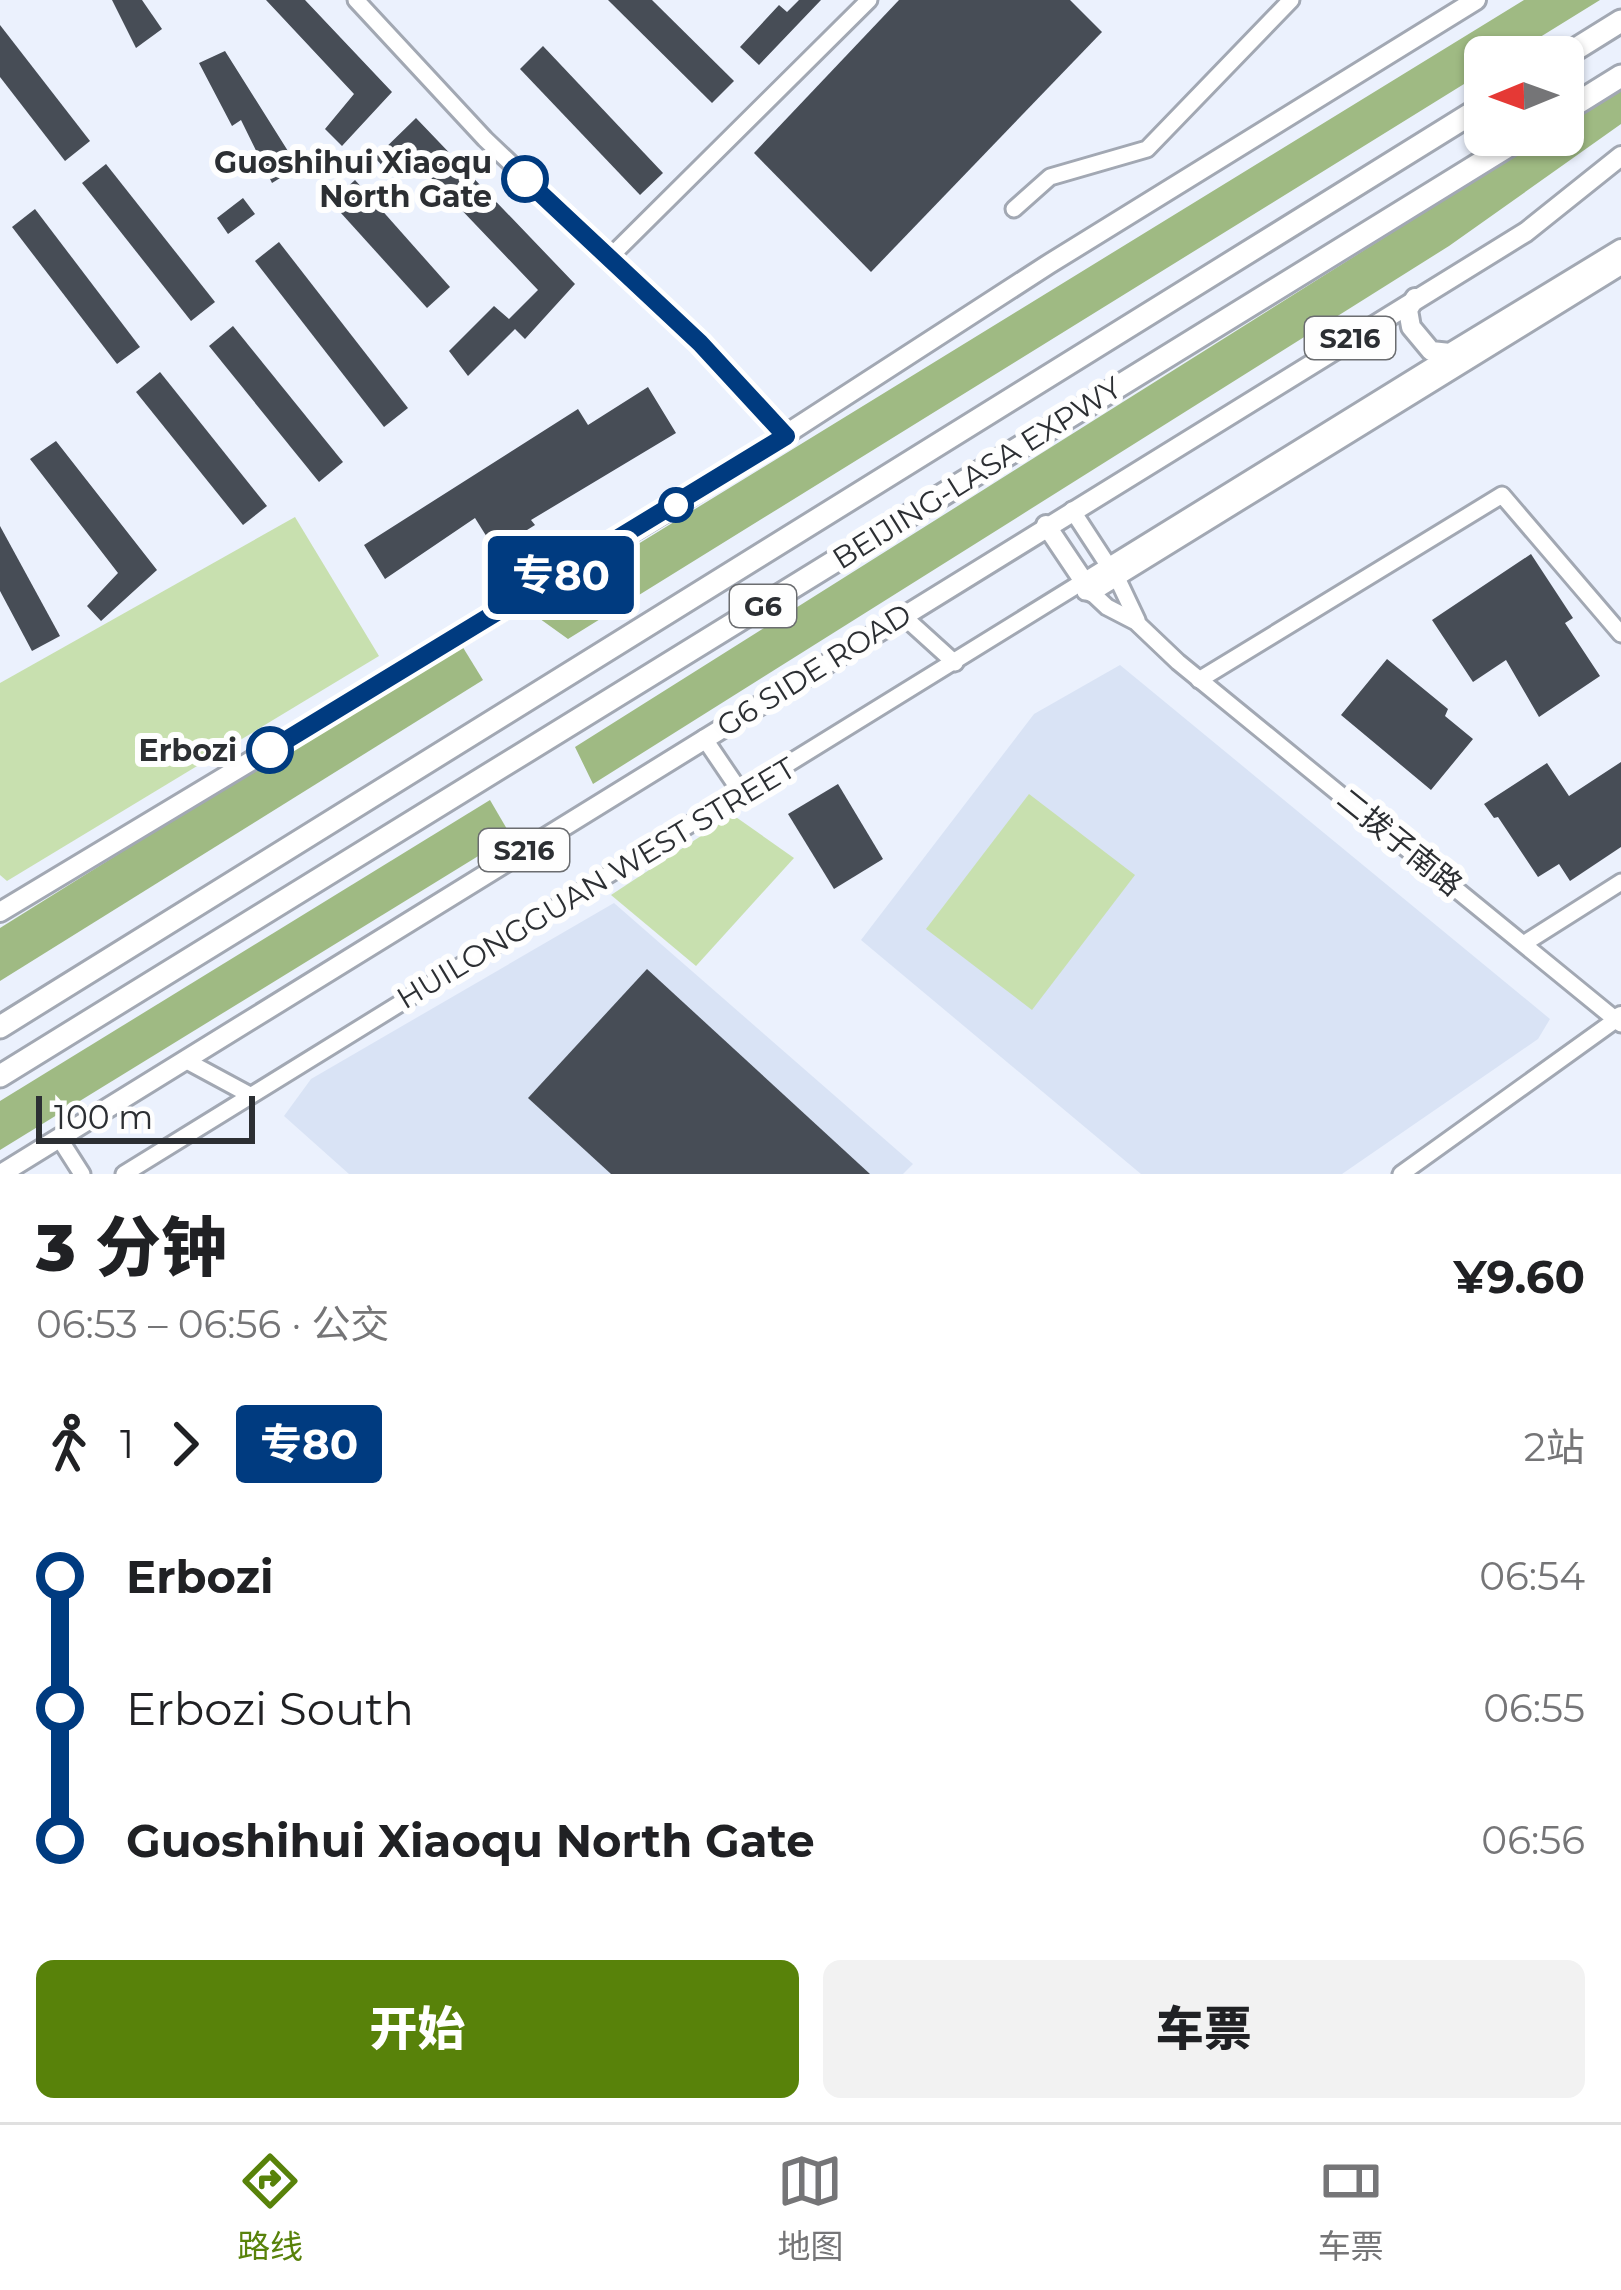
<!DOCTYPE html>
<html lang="zh">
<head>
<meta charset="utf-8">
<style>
	:root { --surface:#fff; --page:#f2f2f2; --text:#202124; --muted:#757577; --line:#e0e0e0; --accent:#58820a }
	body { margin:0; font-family:Montserrat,"Noto Sans SC",sans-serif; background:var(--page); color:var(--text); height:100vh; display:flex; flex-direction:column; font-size:45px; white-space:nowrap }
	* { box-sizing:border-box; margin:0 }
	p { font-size:39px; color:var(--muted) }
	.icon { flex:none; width:66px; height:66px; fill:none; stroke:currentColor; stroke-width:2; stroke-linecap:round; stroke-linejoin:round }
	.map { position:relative; height:1174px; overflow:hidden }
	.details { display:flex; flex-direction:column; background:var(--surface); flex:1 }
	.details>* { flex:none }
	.badge { padding:0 24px; border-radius:9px; font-size:42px; line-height:78px }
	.needle { width:78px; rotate:269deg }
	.tools { position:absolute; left:1464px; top:36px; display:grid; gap:24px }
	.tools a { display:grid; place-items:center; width:120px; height:120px; border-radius:18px; background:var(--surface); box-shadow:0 3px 9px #0004; font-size:60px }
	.scale { position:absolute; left:36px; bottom:30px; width:219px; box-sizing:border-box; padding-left:12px; border:6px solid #2c2f33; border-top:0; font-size:33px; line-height:42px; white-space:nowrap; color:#2c2f33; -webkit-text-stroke:9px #fefefe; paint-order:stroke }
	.map>.badge { position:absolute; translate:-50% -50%; box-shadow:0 0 0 6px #fff }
	.legs { display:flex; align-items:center; gap:18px; height:132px; padding:0 36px; font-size:39px }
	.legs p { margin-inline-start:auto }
	.head { display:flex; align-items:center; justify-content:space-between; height:204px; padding:0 36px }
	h1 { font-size:66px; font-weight:800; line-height:90px }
	.primary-button { display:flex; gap:24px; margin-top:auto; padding:24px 36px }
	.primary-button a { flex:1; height:138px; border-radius:18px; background:var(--accent); color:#fff; font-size:48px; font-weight:800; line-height:138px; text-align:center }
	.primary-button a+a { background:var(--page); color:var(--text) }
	ul { padding:0 36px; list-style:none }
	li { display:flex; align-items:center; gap:42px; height:132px; font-size:45px }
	li i { display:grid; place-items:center; width:18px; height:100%; margin:0 15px; background:currentColor }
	li i::after { content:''; width:30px; height:30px; margin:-15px; border:9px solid; border-radius:50%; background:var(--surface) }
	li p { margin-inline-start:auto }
	li:first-child i { background:linear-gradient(#0000 50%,currentColor 0) }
	li:last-child i { background:linear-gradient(currentColor 50%,#0000 0) }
	.tabs { display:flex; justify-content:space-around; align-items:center; height:168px; border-top:3px solid var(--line); background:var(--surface); font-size:33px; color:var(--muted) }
	.tabs a { display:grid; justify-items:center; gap:6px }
	.tabs .current { color:var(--accent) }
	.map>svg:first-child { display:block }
	.built { fill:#d9e3f5 }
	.green { fill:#c8e0af }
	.forest { fill:#9fba83 }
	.building { fill:#474d56 }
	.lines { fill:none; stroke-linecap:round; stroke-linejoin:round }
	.minor-casing { stroke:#a2a8b3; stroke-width:21 }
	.major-casing { stroke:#a2a8b3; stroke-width:24 }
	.highway-casing { stroke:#a2a8b3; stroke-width:27 }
	.minor { stroke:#fff; stroke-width:15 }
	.major { stroke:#fff; stroke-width:18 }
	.highway { stroke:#fff; stroke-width:21 }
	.line-1-casing { stroke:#fff; stroke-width:27 }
	.line-1 { stroke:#003b80; stroke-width:18 }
	.stop-1-dot { fill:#fff; stroke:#003b80; stroke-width:6 }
	.labels { text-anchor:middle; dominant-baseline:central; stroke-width:12; stroke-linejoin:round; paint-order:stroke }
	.shield { fill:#fefefe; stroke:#6b6d70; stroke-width:3 }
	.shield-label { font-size:27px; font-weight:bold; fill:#2c2f33 }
	.stop-label { font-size:30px; font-weight:bold; fill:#2c2f33; stroke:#fefefe; text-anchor:end }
	.street-label { font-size:30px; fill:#2c2f33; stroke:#fefefe }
</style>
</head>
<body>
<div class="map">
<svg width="1621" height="1174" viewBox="0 0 1621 1174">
	<rect width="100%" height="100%" fill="#ebf1fd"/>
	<g class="built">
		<polygon points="1120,665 1550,1019 1538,1039 1342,1174 1141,1174 861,940 1034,714"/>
		<polygon points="614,903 913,1164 903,1174 349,1174 284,1116 311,1079"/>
	</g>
	<g class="green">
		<polygon points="295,517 379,656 7,881 0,875 0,683"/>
		<polygon points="1029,794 1135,875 1032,1010 926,929"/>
		<polygon points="733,815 794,858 696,966 611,895"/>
	</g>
	<g class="forest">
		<polygon points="1524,0 1600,0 1508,57 1485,57 1485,71 568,639 529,611"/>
		<polygon points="1621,88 1621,124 1449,246 593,784 575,747 1547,135 1563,135 1563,125"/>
		<polygon points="459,641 483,680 0,981 0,928"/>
		<polygon points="490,800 511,836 0,1150 0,1101"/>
	</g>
	<g class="building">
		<polygon points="112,0 142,0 162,29 136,48"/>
		<polygon points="266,0 305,0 392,92 342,146 325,129 354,94"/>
		<polygon points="608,0 652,0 734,81 712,103"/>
		<polygon points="799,0 821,0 759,65 740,47 779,5 787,12"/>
		<polygon points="899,0 1070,0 1102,32 871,272 754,153"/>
		<polygon points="0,25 90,141 65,161 0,77"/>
		<polygon points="543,46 663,173 640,195 520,69"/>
		<polygon points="225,51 298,167 272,183 241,120 232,126 199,63"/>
		<polygon points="416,118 575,284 525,339 515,329 468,376 449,351 494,306 509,319 538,290 411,157 391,175 375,158"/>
		<polygon points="106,164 215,302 191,321 82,183"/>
		<polygon points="355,180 450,287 427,308 331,202"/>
		<polygon points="243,198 255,214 228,234 217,218"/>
		<polygon points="35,209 140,347 117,364 12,227"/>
		<polygon points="279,242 408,408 384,427 255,261"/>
		<polygon points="233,326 343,462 319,482 209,346"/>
		<polygon points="160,372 267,506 243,525 136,392"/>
		<polygon points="648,387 676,433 531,520 535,525 495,550 475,518 385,579 364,545 578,409 588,425"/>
		<polygon points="56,441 157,570 101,621 87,606 118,573 30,459"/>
		<polygon points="0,526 60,636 32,651 0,591"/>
		<polygon points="1531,554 1573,618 1565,623 1600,676 1539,717 1506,660 1473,682 1432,620"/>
		<polygon points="1387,659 1448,709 1445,716 1473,739 1431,790 1341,715"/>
		<polygon points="1621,762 1621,847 1570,881 1559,864 1538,877 1498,817 1494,818 1484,804 1547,763 1569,796"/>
		<polygon points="838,784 883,859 834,889 788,814"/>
		<polygon points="647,969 870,1174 611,1174 528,1098"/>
	</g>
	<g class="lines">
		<defs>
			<g id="minor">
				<polyline points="356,0 485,139 700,343 786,437"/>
				<polyline points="1014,209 1050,177 1147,149 1291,0"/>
				<polyline points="610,257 869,0"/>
				<polyline points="1072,510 1119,582 1137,620"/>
				<polyline points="1085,592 1091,592 1107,607 1136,622 1178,662 1621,1024"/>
				<polyline points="902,615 955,663"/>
				<polyline points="1199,680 1502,495 1621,634"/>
				<polyline points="704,738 742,794"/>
				<polyline points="1525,943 1621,882"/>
				<polyline points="185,1060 248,1094"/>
				<polyline points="59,1138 82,1174"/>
				<polyline points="124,1174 1453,353"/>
				<polyline points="1401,1174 1617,1019"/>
			</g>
			<g id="major">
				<polyline points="1415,298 1408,310 1411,327 1431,351 1450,353 1621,249"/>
				<polyline points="1046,525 1091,592 1621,265"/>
				<polyline points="0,912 675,506 1049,264 1476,0"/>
				<polyline points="1617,1019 1621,1016"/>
				<polyline points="1,1174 1526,232 1621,156"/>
			</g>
			<g id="highway">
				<polyline points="1563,57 1621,21"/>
				<polyline points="1563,112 1621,76"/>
				<polyline points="0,1027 1485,105"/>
				<polyline points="0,1076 1526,135"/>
			</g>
		</defs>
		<use href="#minor" class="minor-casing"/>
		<use href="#major" class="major-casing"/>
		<use href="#highway" class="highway-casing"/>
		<use href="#minor" class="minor"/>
		<use href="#major" class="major"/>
		<use href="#highway" class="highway"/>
	</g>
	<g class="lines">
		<defs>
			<polyline id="line-1" points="270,750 786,436 700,343 525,179"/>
		</defs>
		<use href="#line-1" class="line-1-casing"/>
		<use href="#line-1" class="line-1"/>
	</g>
	<g class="stop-1-dot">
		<circle cx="525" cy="179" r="21"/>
		<circle cx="676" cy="505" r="15"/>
		<circle cx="270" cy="750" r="21"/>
	</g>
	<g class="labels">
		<g class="shield">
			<rect x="1305" y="317" width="90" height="42" rx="9"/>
			<rect x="730" y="585" width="66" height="42" rx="9"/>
			<rect x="479" y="829" width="90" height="42" rx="9"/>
		</g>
		<g class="shield-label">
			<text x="1350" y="338">S216</text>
			<text x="763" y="606">G6</text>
			<text x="524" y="850">S216</text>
		</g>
		<g class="stop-label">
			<text x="492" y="162">Guoshihui Xiaoqu<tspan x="492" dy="34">North Gate</tspan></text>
			<text x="237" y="750">Erbozi</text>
		</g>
		<g class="street-label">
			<text transform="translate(977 473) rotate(-32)">BEIJING-LASA EXPWY</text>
			<text transform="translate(814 670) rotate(-32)">G6 SIDE ROAD</text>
			<text transform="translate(1400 842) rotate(39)">二拨子南路</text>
			<text transform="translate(596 883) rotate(-31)">HUILONGGUAN WEST STREET</text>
		</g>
	</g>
</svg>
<div class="tools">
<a><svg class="needle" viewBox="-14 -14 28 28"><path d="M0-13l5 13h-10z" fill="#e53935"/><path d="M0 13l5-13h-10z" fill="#757577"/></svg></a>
</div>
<div class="scale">100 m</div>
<b class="badge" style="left:561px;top:575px;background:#003b80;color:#fff">专80</b>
</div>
<section class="details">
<div class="head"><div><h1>3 分钟</h1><p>06:53 – 06:56 · 公交</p></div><b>¥9.60</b></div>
<div class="legs"><svg class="icon" aria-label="walk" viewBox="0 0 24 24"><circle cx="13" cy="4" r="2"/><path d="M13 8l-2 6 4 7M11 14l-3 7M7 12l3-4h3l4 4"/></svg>1<svg class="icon" aria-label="forward" viewBox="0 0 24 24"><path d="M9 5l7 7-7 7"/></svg><b class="badge" style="background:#003b80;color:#fff">专80</b><p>2站</p></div>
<ul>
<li><i style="color:#003b80"></i><b>Erbozi</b><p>06:54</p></li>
<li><i style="color:#003b80"></i><span>Erbozi South</span><p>06:55</p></li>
<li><i style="color:#003b80"></i><b>Guoshihui Xiaoqu North Gate</b><p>06:56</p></li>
</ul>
<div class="primary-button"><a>开始</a><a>车票</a></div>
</section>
<nav class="tabs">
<a class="current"><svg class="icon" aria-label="directions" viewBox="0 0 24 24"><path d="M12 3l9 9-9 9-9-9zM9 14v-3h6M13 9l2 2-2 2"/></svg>路线</a>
<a><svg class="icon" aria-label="map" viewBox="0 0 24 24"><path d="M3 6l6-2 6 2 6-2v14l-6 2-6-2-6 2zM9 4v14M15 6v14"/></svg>地图</a>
<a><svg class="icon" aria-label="tickets" viewBox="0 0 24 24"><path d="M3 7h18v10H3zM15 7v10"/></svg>车票</a>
</nav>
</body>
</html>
